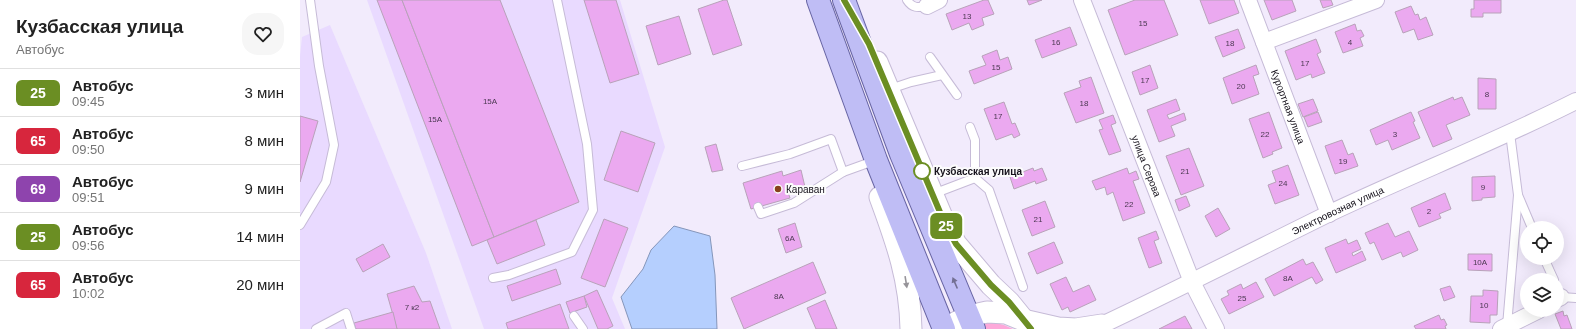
<!DOCTYPE html>
<html lang="ru">
<head>
<meta charset="utf-8">
<style>
	:root { --surface:#fff; --page:#f6f6f6; --text:#222; --muted:#767676; --line:#e0e0e0 }
	body { margin:0; font-family:Arial,sans-serif; background:var(--page); color:var(--text); height:100vh; display:flex; flex-direction:column; font-size:15px; white-space:nowrap }
	* { box-sizing:border-box; margin:0 }
	p { font-size:13px; color:var(--muted) }
	.icon { flex:none; width:22px; height:22px; fill:none; stroke:currentColor; stroke-width:2; stroke-linecap:round; stroke-linejoin:round }
	.map { position:relative; flex:1; overflow:hidden }
	.sheet { display:flex; flex-direction:column; background:var(--surface); width:300px }
	.sheet>* { flex:none }
	.badge { padding:0 8px; border-radius:6px; font-size:14px; line-height:26px }
	.buttons { position:absolute; left:1220px; top:221px; display:grid; gap:8px }
	.buttons a { display:grid; place-items:center; width:44px; height:44px; border-radius:50%; background:var(--surface); box-shadow:0 4px 16px #0002; font-size:20px }
	.map>.badge { position:absolute; translate:-50% -50%; box-shadow:0 0 0 2px #fff }
	.round { display:grid; place-items:center; flex:none; width:42px; height:42px; border-radius:16px; background:var(--page) }
	.head { display:flex; align-items:center; justify-content:space-between; height:68px; padding:0 16px }
	h1 { font-size:19px; font-weight:700; line-height:30px }
	ul { padding:0; list-style:none }
	li { display:flex; align-items:center; gap:12px; height:48px; padding:0 16px; border-top:1px solid var(--line) }
	li div { flex:1 }
	li b { display:block; font-size:15px }
	li em { font-style:normal }
	li .badge { min-width:44px; font-weight:700; text-align:center }
	main { display:flex; flex:1; min-height:0 }
	.map>svg:first-child { display:block }
	.built { fill:#e9daff }
	.green { fill:#fda9da }
	.water { fill:#b5cffe; stroke:#8596ba }
	.building { fill:#eba9f0; stroke:#b8a2b9 }
	.lines { fill:none; stroke-linecap:round; stroke-linejoin:round }
	.service-casing { stroke:#c6bbd7; stroke-width:10 }
	.minor-casing { stroke:#c6bbd7; stroke-width:18 }
	.tertiary-casing { stroke:#c6bbd7; stroke-width:23 }
	.primary-casing { stroke:#6865a4; stroke-width:24 }
	.service { stroke:#fff; stroke-width:8 }
	.minor { stroke:#fff; stroke-width:16 }
	.tertiary { stroke:#fff; stroke-width:21 }
	.primary { stroke:#bfbdf5; stroke-width:22 }
	.oneway { fill:#969499 }
	.oneway2 { fill:#737093 }
	.line-casing { stroke:#fff; stroke-width:9 }
	.line { stroke:#6b8e23; stroke-width:6 }
	.stop-dot { fill:#fff; stroke:#6b8e23; stroke-width:2 }
	.poi-dot { fill:#88411d; stroke:#fcfcfc; stroke-width:1.5 }
	.labels { text-anchor:middle; dominant-baseline:central; stroke-width:4; stroke-linejoin:round; paint-order:stroke }
	.number-label { font-size:8px; fill:#4b3851 }
	.street-label { font-size:10px; fill:#16121c; stroke:#fcfcfc }
	.stop-label { font-size:10px; font-weight:bold; fill:#16121c; stroke:#fcfcfc; text-anchor:start }
	.poi-label { font-size:10px; fill:#16121c; stroke:#fcfcfc; text-anchor:start }
</style>
</head>
<body>
<main>
<section class="sheet">
<div class="head"><div><h1>Кузбасская улица</h1><p>Автобус</p></div><a class="round"><svg class="icon" aria-label="heart" viewBox="0 0 24 24"><path d="M12 20l-8-8c-3-5 5-10 8-4 3-6 11-1 8 4z"/></svg></a></div>
<ul>
<li><span class="badge" style="background:#6b8e23;color:#fff">25</span><div><b>Автобус</b><p>09:45</p></div><em>3 мин</em></li>
<li><span class="badge" style="background:#d7263d;color:#fff">65</span><div><b>Автобус</b><p>09:50</p></div><em>8 мин</em></li>
<li><span class="badge" style="background:#8e44ad;color:#fff">69</span><div><b>Автобус</b><p>09:51</p></div><em>9 мин</em></li>
<li><span class="badge" style="background:#6b8e23;color:#fff">25</span><div><b>Автобус</b><p>09:56</p></div><em>14 мин</em></li>
<li><span class="badge" style="background:#d7263d;color:#fff">65</span><div><b>Автобус</b><p>10:02</p></div><em>20 мин</em></li>
</ul>
</section>
<div class="map">
<svg width="1276" height="329" viewBox="0 0 1276 329">
	<rect width="100%" height="100%" fill="#f2ebfc"/>
	<g class="built">
		<polygon points="67,0 320,0 365,147 312,298 325,329 184,329"/>
		<polygon points="30,25 126,253 152,329 0,329 0,56 2,37"/>
	</g>
	<polygon class="green" points="692,322 704,325 713,329 684,329 681,323"/>
	<polygon class="water" points="374,226 410,236 415,275 417,329 332,329 321,297 343,269 351,250"/>
	<g class="building">
		<polygon points="77,0 102,0 194,237 172,246"/>
		<polygon points="102,0 200,0 279,202 194,237"/>
		<polygon points="284,0 316,0 339,74 310,83"/>
		<polygon points="424,0 427,0 442,45 413,55 398,9"/>
		<polygon points="684,0 688,0 694,14 682,18 684,25 672,30 669,23 652,30 646,14"/>
		<polygon points="727,0 742,0 729,5"/>
		<polygon points="835,0 864,0 878,35 825,55 808,10"/>
		<polygon points="900,0 934,0 939,13 909,24"/>
		<polygon points="964,0 992,0 996,11 972,20"/>
		<polygon points="1020,0 1031,0 1033,5 1023,8"/>
		<polygon points="1174,0 1201,0 1201,13 1183,13 1183,17 1171,17 1171,9 1174,9"/>
		<polygon points="1111,6 1115,15 1118,14 1120,20 1126,17 1133,35 1118,40 1114,29 1103,33 1095,12"/>
		<polygon points="379,16 391,54 358,65 346,26"/>
		<polygon points="1055,24 1057,31 1061,30 1064,36 1060,38 1063,46 1043,53 1035,32"/>
		<polygon points="770,27 777,45 742,58 735,40"/>
		<polygon points="938,29 945,48 923,57 915,37"/>
		<polygon points="1016,39 1021,52 1017,54 1025,73 1012,78 1011,74 996,80 985,51"/>
		<polygon points="697,50 700,60 708,57 712,69 674,84 669,71 686,65 682,56"/>
		<polygon points="850,65 858,88 840,95 832,72"/>
		<polygon points="956,65 959,74 953,76 959,94 932,104 923,78"/>
		<polygon points="791,77 804,113 776,123 764,93 781,87 779,81"/>
		<polygon points="1178,78 1196,79 1196,109 1178,109"/>
		<polygon points="1153,97 1154,100 1162,97 1170,115 1146,125 1152,139 1133,147 1118,112"/>
		<polygon points="876,99 880,110 867,115 869,119 884,113 886,120 871,126 875,136 859,142 847,110"/>
		<polygon points="1013,99 1018,111 1003,117 998,104"/>
		<polygon points="704,102 712,124 715,123 720,135 714,138 712,134 696,140 684,109"/>
		<polygon points="969,112 982,148 972,152 973,154 963,158 949,119"/>
		<polygon points="1018,112 1022,122 1008,127 1004,117"/>
		<polygon points="1111,112 1115,121 1113,122 1120,138 1092,150 1088,140 1076,145 1070,130"/>
		<polygon points="813,115 816,123 811,125 821,151 809,155 799,130 803,129 799,120"/>
		<polygon points="0,116 18,121 0,182"/>
		<polygon points="321,131 355,143 338,192 304,180"/>
		<polygon points="1042,140 1048,155 1053,153 1058,166 1035,174 1025,146"/>
		<polygon points="416,144 423,170 412,172 405,147"/>
		<polygon points="889,148 904,186 881,195 866,156"/>
		<polygon points="988,165 999,195 975,204 968,185 976,182 972,171"/>
		<polygon points="733,168 734,171 742,168 747,180 736,184 735,181 714,189 710,177"/>
		<polygon points="827,168 829,174 836,171 839,179 833,181 845,213 823,221 813,192 807,195 805,187 796,190 792,181"/>
		<polygon points="501,170 505,187 488,192 490,198 451,209 443,183 482,171 483,176"/>
		<polygon points="1195,176 1195,197 1182,198 1182,200 1172,201 1172,177"/>
		<polygon points="1145,193 1151,209 1139,214 1141,218 1119,227 1111,208"/>
		<polygon points="886,196 890,206 879,211 875,200"/>
		<polygon points="745,201 755,227 732,236 722,210"/>
		<polygon points="918,208 930,229 916,237 905,216"/>
		<polygon points="304,219 328,228 305,287 281,278"/>
		<polygon points="236,220 245,245 197,264 187,240"/>
		<polygon points="495,223 502,247 486,253 478,229"/>
		<polygon points="1088,223 1095,237 1109,231 1118,250 1103,257 1101,252 1082,260 1074,242 1070,244 1065,233"/>
		<polygon points="856,231 859,239 854,241 862,263 849,268 838,238"/>
		<polygon points="1046,239 1048,244 1057,240 1061,249 1052,253 1053,256 1062,251 1066,260 1036,273 1025,248"/>
		<polygon points="754,242 763,263 737,274 728,253"/>
		<polygon points="83,244 90,257 63,272 56,259"/>
		<polygon points="1168,254 1192,254 1192,271 1168,270"/>
		<polygon points="1003,259 1006,265 1013,262 1023,280 1016,284 1012,277 974,296 965,279"/>
		<polygon points="513,262 526,293 444,329 431,298"/>
		<polygon points="256,269 261,284 212,301 207,286"/>
		<polygon points="766,277 773,292 789,285 796,300 770,312 768,307 762,310 750,284"/>
		<polygon points="956,282 964,297 929,314 921,299 929,295 927,291 941,284 943,289"/>
		<polygon points="114,286 122,302 130,301 140,329 97,329 87,294"/>
		<polygon points="1150,286 1155,297 1144,301 1140,289"/>
		<polygon points="297,290 313,326 307,329 298,329 284,296"/>
		<polygon points="1183,290 1198,291 1197,315 1190,315 1190,323 1170,322 1171,296 1183,296"/>
		<polygon points="284,296 287,307 270,313 266,302"/>
		<polygon points="525,300 537,329 516,329 507,308"/>
		<polygon points="260,304 269,329 208,329 206,323"/>
		<polygon points="1263,311 1264,316 1267,315 1272,329 1261,329 1255,314"/>
		<polygon points="93,312 97,329 56,329 54,323"/>
		<polygon points="1139,315 1141,320 1144,319 1147,325 1145,326 1146,329 1116,329 1114,326"/>
		<polygon points="885,316 892,329 859,329"/>
	</g>
	<g class="lines">
		<defs>
			<g id="service">
				<path d="M607 0C612 8 618 8 627 6"/>
				<polyline points="630,57 657,95"/>
				<polyline points="590,89 611,82 642,75"/>
				<polyline points="670,127 675,140 675,178 689,190 723,287"/>
				<polyline points="1210,133 1218,195 1232,228"/>
				<polyline points="442,166 490,154 531,139 543,172 568,163 574,167"/>
				<polyline points="633,194 675,178"/>
				<polyline points="458,207 461,214 494,203 543,172"/>
				<polyline points="0,225 26,182 34,145 19,66 10,0"/>
				<polyline points="1244,258 1254,280"/>
				<polyline points="193,278 209,275 272,252 293,210 287,144 257,0"/>
				<polyline points="1257,288 1261,297 1276,298"/>
				<polyline points="274,316 283,329"/>
				<polyline points="1207,326 1218,195"/>
				<polyline points="16,329 46,313 51,329"/>
			</g>
			<g id="minor">
				<path id="s1" d="M782 0 892 282 916 329"/>
				<path id="s2" d="M948 0 1029 214"/>
				<polyline points="627,6 639,0"/>
				<polyline points="964,42 1076,0"/>
				<polyline points="1257,299 1261,297"/>
				<path id="s3" d="M802 325C878 289 953 251 1028 214 1110 175 1195 142 1276 101"/>
				<polyline points="1201,329 1239,310"/>
			</g>
			<g id="tertiary">
				<polyline points="577,62 645,224 656,244 691,285 709,302 731,329"/>
				<path d="M580 197C597 243 610 280 611 329"/>
				<polyline points="643,329 669,316 687,312 706,313 723,320 758,328 776,329 802,325"/>
			</g>
			<g id="primary">
				<polyline points="518,0 576,160 644,329"/>
				<polyline points="544,0 601,154 674,329"/>
			</g>
		</defs>
		<use href="#service" class="service-casing"/>
		<use href="#minor" class="minor-casing"/>
		<use href="#tertiary" class="tertiary-casing"/>
		<use href="#primary" class="primary-casing"/>
		<use href="#service" class="service"/>
		<use href="#minor" class="minor"/>
		<use href="#tertiary" class="tertiary"/>
		<use href="#primary" class="primary"/>
	</g>
	<defs><path id="oneway-solid" d="M-6-.8H1V-3.2L6.5 0L1 3.2V.8H-6Z"/></defs>
	<use class="oneway" href="#oneway-solid" transform="translate(606 282) rotate(81)"/>
	<use class="oneway2" href="#oneway-solid" transform="translate(655 283) rotate(-113)"/>
	<g class="lines">
		<defs>
			<polyline id="line" points="544,0 569,44 645,224 656,244 691,285 709,302 731,329"/>
		</defs>
		<use href="#line" class="line-casing"/>
		<use href="#line" class="line"/>
	</g>
	<circle class="stop-dot" cx="622" cy="171" r="8"/>
	<circle class="poi-dot" cx="478" cy="189" r="4"/>
	<g class="labels">
		<g class="number-label">
			<text x="667" y="16">13</text>
			<text x="843" y="23">15</text>
			<text x="756" y="42">16</text>
			<text x="1050" y="42">4</text>
			<text x="930" y="43">18</text>
			<text x="1005" y="63">17</text>
			<text x="696" y="67">15</text>
			<text x="845" y="80">17</text>
			<text x="941" y="86">20</text>
			<text x="1187" y="94">8</text>
			<text x="190" y="101">15А</text>
			<text x="784" y="103">18</text>
			<text x="698" y="116">17</text>
			<text x="135" y="119">15А</text>
			<text x="965" y="134">22</text>
			<text x="1095" y="134">3</text>
			<text x="1043" y="161">19</text>
			<text x="885" y="171">21</text>
			<text x="983" y="183">24</text>
			<text x="1183" y="187">9</text>
			<text x="829" y="204">22</text>
			<text x="1129" y="211">2</text>
			<text x="738" y="219">21</text>
			<text x="490" y="238">6А</text>
			<text x="1180" y="262">10А</text>
			<text x="988" y="278">8А</text>
			<text x="479" y="296">8А</text>
			<text x="942" y="298">25</text>
			<text x="1184" y="305">10</text>
			<text x="112" y="307">7 к2</text>
		</g>
		<g class="street-label">
			<text stroke="none"><textPath href="#s2" startOffset="114">Курортная улица</textPath></text>
			<text stroke="none"><textPath href="#s1" startOffset="178">улица Серова</textPath></text>
			<text stroke="none"><textPath href="#s3" startOffset="262">Электровозная улица</textPath></text>
		</g>
		<g class="stop-label">
			<text x="634" y="171">Кузбасская улица</text>
		</g>
		<g class="poi-label">
			<text x="486" y="189">Караван</text>
		</g>
	</g>
</svg>
<div class="buttons">
<a><svg class="icon" aria-label="locate" viewBox="0 0 24 24"><circle cx="12" cy="12" r="6"/><path d="M12 2v4M12 18v4M2 12h4M18 12h4"/></svg></a>
<a><svg class="icon" aria-label="layers" viewBox="0 0 24 24"><path d="M12 4l9 5-9 5-9-5zM3 14l9 5 9-5"/></svg></a>
</div>
<b class="badge" style="left:646px;top:226px;background:#6b8e23;color:#fff">25</b>
</div>
</main>
</body>
</html>
